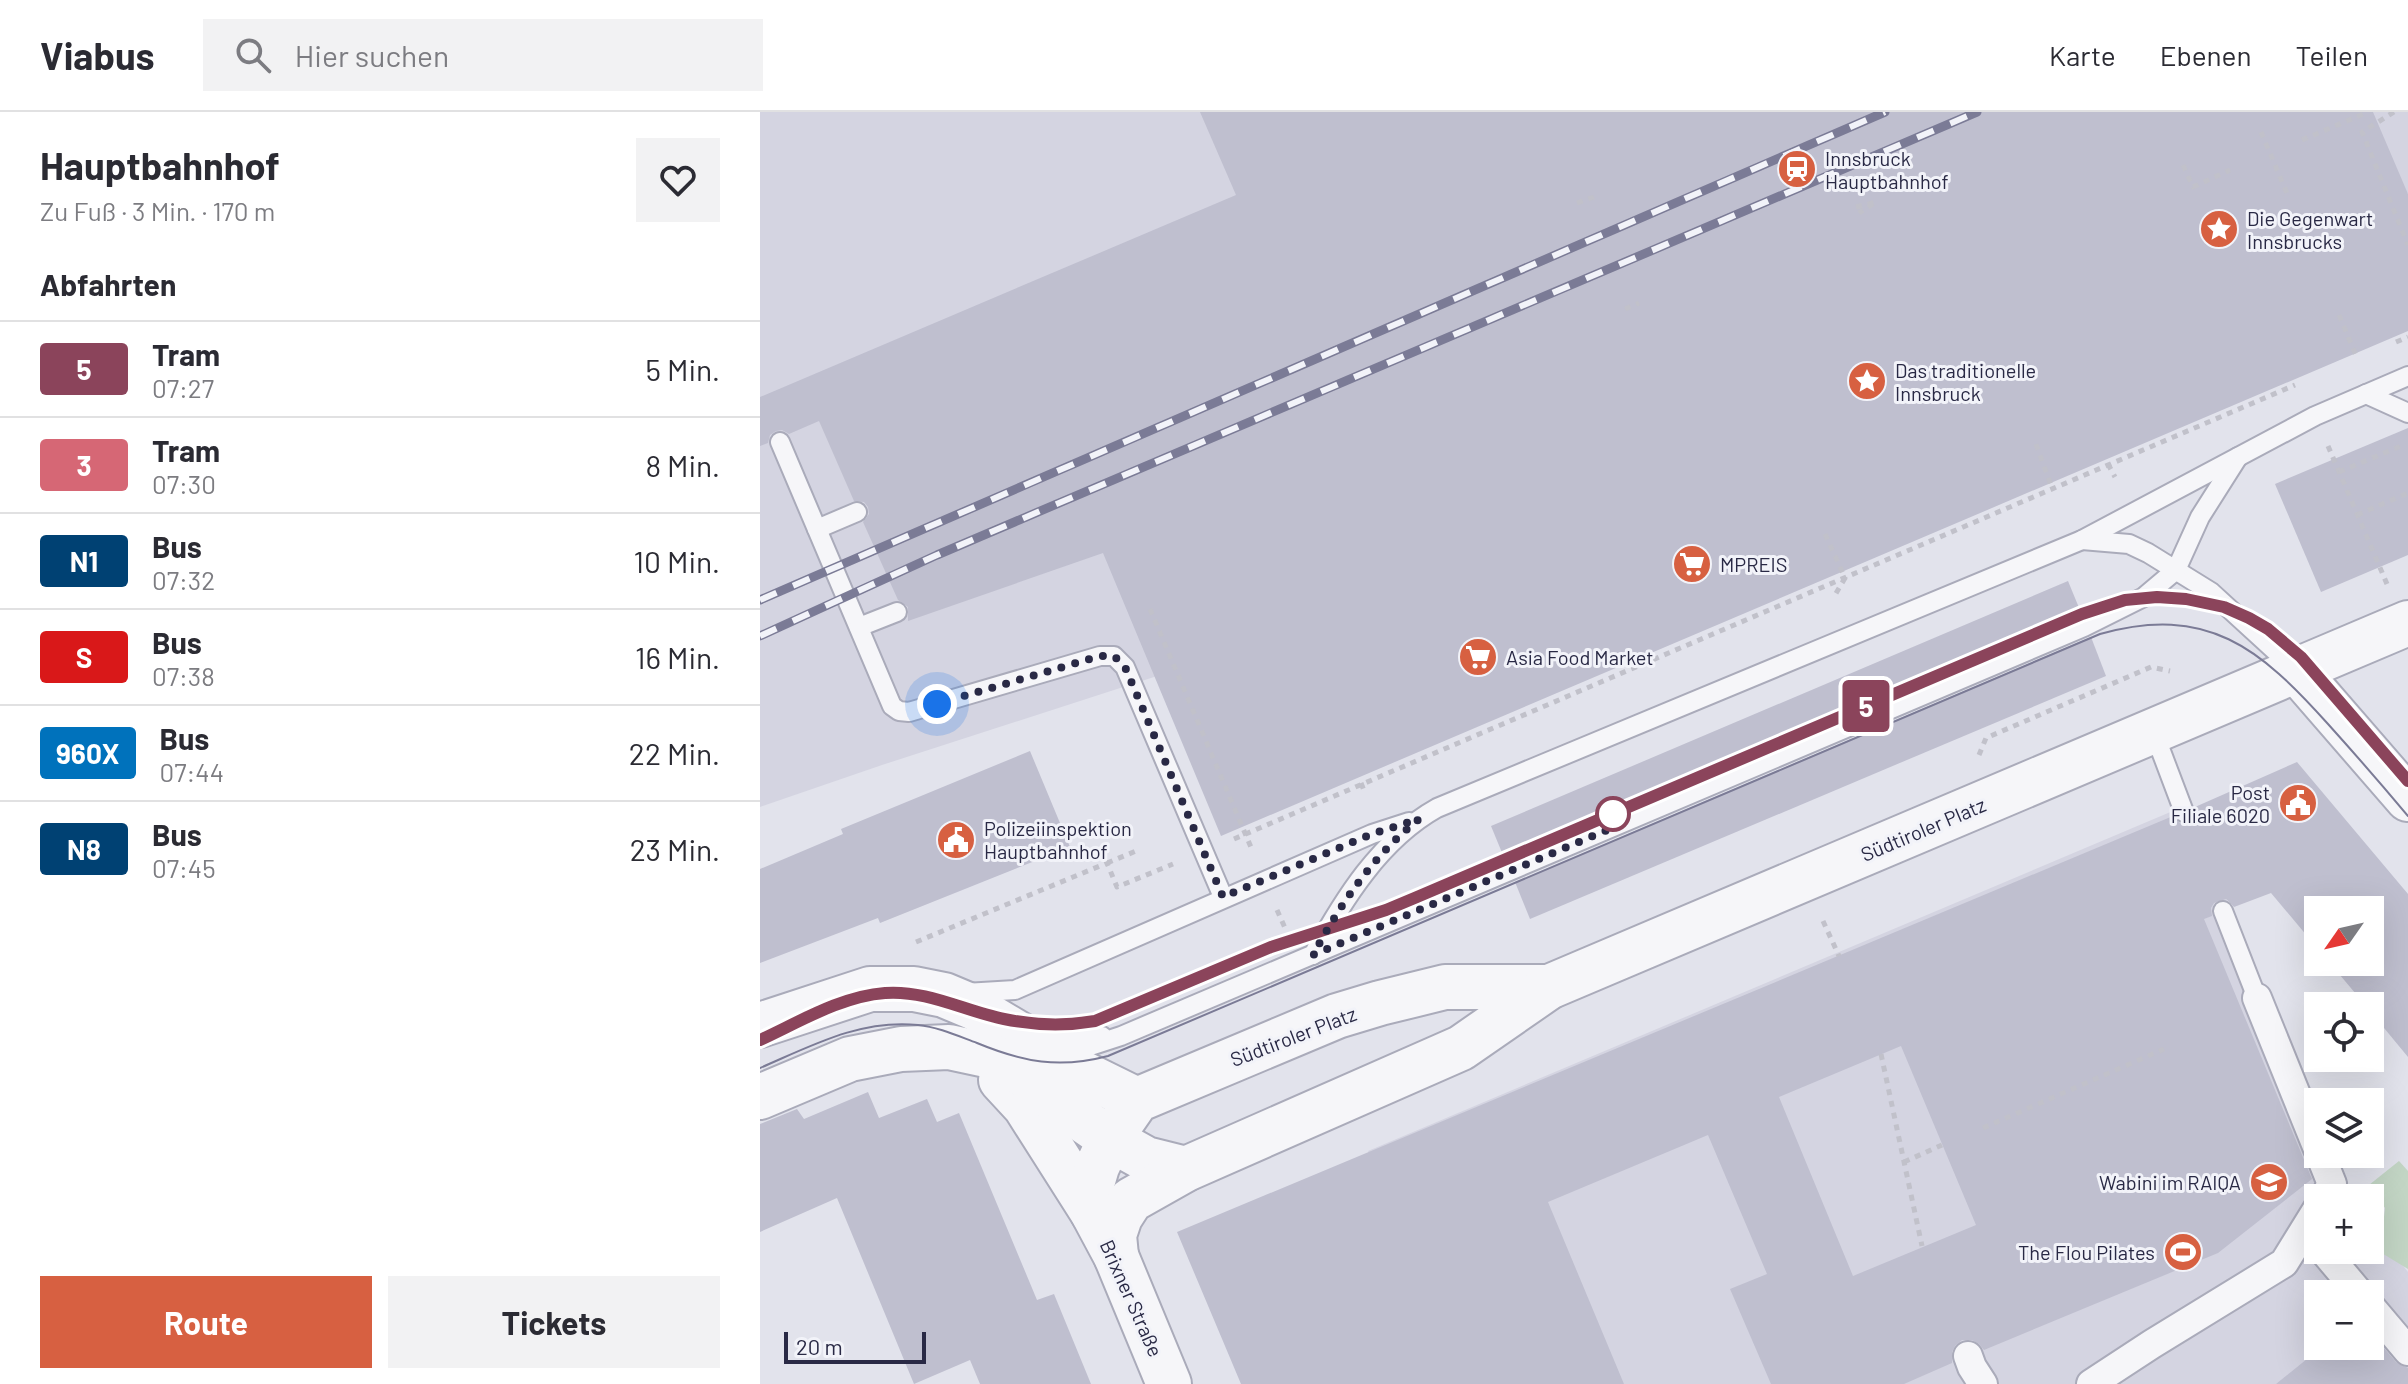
<!DOCTYPE html>
<html lang="de">
<head>
<meta charset="utf-8">
<style>
	:root { --surface:#fff; --page:#f2f2f3; --text:#2b2b33; --muted:#7c7c81; --line:#e1e1e2; --accent:#d76041 }
	body { margin:0; font-family:Barlow,sans-serif; background:var(--page); color:var(--text); height:100vh; display:flex; flex-direction:column; font-size:30px; white-space:nowrap }
	* { box-sizing:border-box; margin:0 }
	p { font-size:26px; color:var(--muted) }
	.icon { flex:none; width:44px; height:44px; fill:none; stroke:currentColor; stroke-width:2; stroke-linecap:round; stroke-linejoin:round }
	.map { position:relative; flex:1; overflow:hidden }
	.panel { display:flex; flex-direction:column; background:var(--surface); width:760px }
	.panel>* { flex:none }
	.badge { padding:0 16px; border-radius:6px; font-size:28px; line-height:52px }
	.needle { width:52px; rotate:236deg }
	.fabs { position:absolute; left:1544px; top:784px; display:grid; gap:16px }
	.fabs a { display:grid; place-items:center; width:80px; height:80px; border-radius:0px; background:var(--surface); box-shadow:0 8px 32px #0002; font-size:40px }
	.scale { position:absolute; left:24px; bottom:20px; width:142px; box-sizing:border-box; padding-left:8px; border:4px solid #292945; border-top:0; font-size:22px; line-height:28px; white-space:nowrap; color:#292945; -webkit-text-stroke:6px #f2f3f9; paint-order:stroke }
	.you { position:absolute; width:40px; height:40px; margin:-20px; border:6px solid #fff; border-radius:50%; background:#1a73e8; box-shadow:0 0 0 12px #1a73e833 }
	.map>.badge { position:absolute; translate:-50% -50%; box-shadow:0 0 0 4px #fff }
	h2 { padding:0 40px; font-size:30px; line-height:72px }
	.round { display:grid; place-items:center; flex:none; width:84px; height:84px; border-radius:0px; background:var(--page) }
	.head { display:flex; align-items:center; justify-content:space-between; height:136px; padding:0 40px }
	h1 { font-size:38px; font-weight:700; line-height:60px }
	.primary-button { display:flex; gap:16px; margin-top:auto; padding:16px 40px }
	.primary-button a { flex:1; height:92px; border-radius:0px; background:var(--accent); color:#fff; font-size:32px; font-weight:700; line-height:92px; text-align:center }
	.primary-button a+a { background:var(--page); color:var(--text) }
	ul { padding:0; list-style:none }
	li { display:flex; align-items:center; gap:24px; height:96px; padding:0 40px; border-top:2px solid var(--line) }
	li div { flex:1 }
	li b { display:block; font-size:30px }
	li em { font-style:normal }
	li .badge { min-width:88px; font-weight:700; text-align:center }
	header { display:flex; align-items:center; gap:48px; box-sizing:border-box; height:112px; padding:0 40px; background:var(--surface); border-bottom:2px solid var(--line) }
	header strong { font-size:38px }
	nav { display:flex; gap:44px; margin-inline-start:auto; font-size:28px }
	.search { width:560px; height:72px; background:var(--page); display:flex; align-items:center; gap:20px; box-sizing:border-box; padding:0 28px; border-radius:0px; color:var(--muted); font-size:30px }
	main { display:flex; flex:1; min-height:0 }
	.map>svg:first-child { display:block }
	.built { fill:#d4d4e1; fill-rule:evenodd }
	.green { fill:#c3d6c5 }
	.building { fill:#bfbfcf; fill-rule:evenodd }
	.lines { fill:none; stroke-linecap:round; stroke-linejoin:round }
	.service-casing { stroke:#aaabba; stroke-width:22 }
	.pedestrian-casing { stroke:#aaabba; stroke-width:32 }
	.tertiary-casing { stroke:#aaabba; stroke-width:48 }
	.path { stroke:#c1c1ca; stroke-width:5; stroke-dasharray:6 6; stroke-linecap:butt }
	.service { stroke:#f6f6f9; stroke-width:18 }
	.pedestrian { stroke:#f6f6f9; stroke-width:28 }
	.tertiary { stroke:#f6f6f9; stroke-width:44 }
	.tram { stroke:#7b7b96; stroke-width:2 }
	.rail-casing { stroke:#7b7b96; stroke-width:9 }
	.rail { stroke:#f2f3f9; stroke-width:6; stroke-dasharray:18; stroke-linecap:butt }
	.line-casing { stroke:#fff; stroke-width:18 }
	.line { stroke:#8b445b; stroke-width:12 }
	.walk { stroke:#292945; stroke-width:8; stroke-dasharray:0 14.4 }
	.stop-dot { fill:#fff; stroke:#8b445b; stroke-width:4 }
	.labels { text-anchor:middle; dominant-baseline:central; stroke-width:6; stroke-linejoin:round; paint-order:stroke }
	.poi-label { font-size:20px; fill:#292945; stroke:#f2f3f9; text-anchor:start }
	.street-label { font-size:20px; fill:#292945; stroke:#f2f3f9 }
</style>
</head>
<body>
<header>
<strong>Viabus</strong>
<div class="search"><svg class="icon" aria-label="search" viewBox="0 0 24 24"><circle cx="10" cy="10" r="6"/><path d="M15 15l6 6"/></svg>Hier suchen</div>
<nav><a>Karte</a><a>Ebenen</a><a>Teilen</a></nav>
</header>
<main>
<section class="panel">
<div class="head"><div><h1>Hauptbahnhof</h1><p>Zu Fuß · 3 Min. · 170 m</p></div><a class="round"><svg class="icon" aria-label="heart" viewBox="0 0 24 24"><path d="M12 20l-8-8c-3-5 5-10 8-4 3-6 11-1 8 4z"/></svg></a></div>
<h2>Abfahrten</h2>
<ul>
<li><span class="badge" style="background:#8b445b;color:#fff">5</span><div><b>Tram</b><p>07:27</p></div><em>5 Min.</em></li>
<li><span class="badge" style="background:#d66775;color:#fff">3</span><div><b>Tram</b><p>07:30</p></div><em>8 Min.</em></li>
<li><span class="badge" style="background:#004173;color:#fff">N1</span><div><b>Bus</b><p>07:32</p></div><em>10 Min.</em></li>
<li><span class="badge" style="background:#d91819;color:#fff">S</span><div><b>Bus</b><p>07:38</p></div><em>16 Min.</em></li>
<li><span class="badge" style="background:#0072bc;color:#fff">960X</span><div><b>Bus</b><p>07:44</p></div><em>22 Min.</em></li>
<li><span class="badge" style="background:#004173;color:#fff">N8</span><div><b>Bus</b><p>07:45</p></div><em>23 Min.</em></li>
</ul>
<div class="primary-button"><a>Route</a><a>Tickets</a></div>
</section>
<div class="map">
<svg width="1648" height="1272" viewBox="0 0 1648 1272">
	<rect width="100%" height="100%" fill="#e2e3ec"/>
	<g class="built">
		<polygon points="0,0 1648,0 1648,81 1638,82 428,554 122,653 0,695"/>
		<path d="M1427 693 1591 1086H1558V1138H1610V1112L1648 1160V1272H705L608 1039ZM1558 1182H1610V1234H1558Z"/>
	</g>
	<polygon class="green" points="1639,1049 1648,1059 1648,1157 1620,1140 1625,1096 1609,1073"/>
	<g class="building">
		<polygon points="440,0 1613,0 1648,82 1648,219 461,724 343,441 148,509 148,495 138,488 103,410 109,402 108,395 104,390 94,389 59,309 29,322 22,318 16,319 10,323 8,331 0,334 0,285 476,83"/>
		<polygon points="1648,316 1648,443 1561,480 1515,372"/>
		<polygon points="1308,469 1322,503 1319,504 745,748 731,714"/>
		<polygon points="1331,525 1346,564 770,807 755,770"/>
		<polygon points="270,639 310,735 120,811 118,806 0,851 0,757 83,722 81,717"/>
		<path d="M1537 650 1648 782V945L1610 899V894H1606L1569 850H1610V798H1558V837L1511 781 1474 795 1466 787 1454 791 1451 796 1452 804 1444 807 1552 1067 1458 1141 1224 1238 1219 1232 1212 1228H1202L1195 1234 1192 1240V1251L1144 1272H1011L970 1177 1007 1162 948 1023 788 1090 864 1272H481L417 1120 1413 704 1421 712 1429 711 1436 703 1435 695ZM1141 934 1216 1113 1093 1164 1019 985Z"/>
		<polygon points="108,980 119,1006 167,987 177,1010 199,1001 277,1188 294,1182 331,1272 220,1272 210,1248 154,1272 77,1086 0,1120 0,1012 37,997 44,1007"/>
		<polygon points="1610,1220 1636,1250 1648,1256 1648,1272 1516,1272 1563,1234 1610,1234"/>
	</g>
	<g class="lines">
		<defs>
			<g id="service">
				<polyline points="1606,282 1648,301"/>
				<polyline points="20,330 132,594 139,599 149,600 340,544 354,544 365,555 463,785"/>
				<polyline points="57,417 97,400"/>
				<polyline points="1322,428 1369,432 1388,441 1451,480 1536,558"/>
				<polyline points="99,515 137,500"/>
				<polyline points="1393,618 1424,700"/>
				<polyline points="1463,799 1497,886"/>
				<path d="M553 843C583 788 620 728 677 696L1322 428 1555 304 1648 264"/>
				<polyline points="205,881 255,878 612,722 649,710"/>
				<polyline points="280,922 342,924"/>
				<polyline points="300,939 318,938 361,924 1324,515 1384,485 1416,458 1440,405 1478,345"/>
			</g>
			<g id="pedestrian">
				<polyline points="1497,886 1558,1037"/>
				<polyline points="1560,1042 1572,1072 1564,1086"/>
				<polyline points="1563,1138 1600,1182"/>
				<polyline points="1610,1194 1648,1239"/>
				<polyline points="1208,1244 1212,1255 1223,1272"/>
				<polyline points="1331,1272 1392,1232 1524,1151 1558,1096"/>
			</g>
			<g id="tertiary">
				<polyline points="1536,558 1648,687"/>
				<polyline points="0,913 110,877 154,877 184,883 215,896 289,940 312,956 377,988"/>
				<polyline points="241,968 265,994 333,1101 356,1144 409,1272"/>
				<polyline points="0,985 90,947 141,937 189,935 231,944 256,956 295,989 350,1027 386,1047 426,1057"/>
				<polyline points="333,1101 332,1072 337,1055 350,1027 377,988 577,904 620,891 685,875 789,875"/>
				<polyline points="356,1144 354,1123 360,1105 371,1088 426,1057 701,936 789,875 1648,511"/>
			</g>
		</defs>
		<use href="#service" class="service-casing"/>
		<use href="#pedestrian" class="pedestrian-casing"/>
		<use href="#tertiary" class="tertiary-casing"/>
		<g class="path">
			<polyline points="1634,0 1602,20 1648,133"/>
			<polyline points="1501,20 1529,86"/>
			<polyline points="1542,28 1608,0"/>
			<polyline points="1423,53 1433,75 1470,58"/>
			<polyline points="817,91 834,85"/>
			<polyline points="1096,95 1116,90 1099,101"/>
			<polyline points="865,197 879,191"/>
			<polyline points="1579,203 1597,246"/>
			<polyline points="1636,230 1648,225"/>
			<polyline points="1276,332 1292,376"/>
			<polyline points="1568,334 1627,472"/>
			<polyline points="1348,352 1355,365"/>
			<polyline points="1579,360 1641,334"/>
			<polyline points="1597,403 1648,381"/>
			<polyline points="1065,422 1085,466 1075,483"/>
			<polyline points="390,497 493,740"/>
			<polyline points="1219,643 1226,626 1391,555 1410,559"/>
			<polyline points="601,671 605,681"/>
			<polyline points="474,727 1535,273"/>
			<polyline points="347,751 376,739"/>
			<polyline points="517,798 526,818"/>
			<polyline points="1063,809 1079,844"/>
			<polyline points="156,830 347,751 357,775 413,752"/>
			<polyline points="1121,942 1162,1134"/>
			<polyline points="1223,1016 1404,937"/>
			<polyline points="1144,1050 1182,1033"/>
		</g>
		<use href="#service" class="service"/>
		<use href="#pedestrian" class="pedestrian"/>
		<use href="#tertiary" class="tertiary"/>
		<g class="tram">
			<path d="M0 928C39 910 82 884 125 881 159 878 190 891 221 900 256 912 299 916 335 909L511 835 626 798 657 785 1322 502 1365 488 1397 485 1426 487 1464 495 1489 506 1508 517 1541 545 1648 669"/>
			<path d="M0 956C51 934 100 907 158 913 178 915 198 924 217 931 263 950 299 957 348 944L1340 522C1447 492 1500 536 1568 612 1595 642 1622 673 1648 704"/>
		</g>
		<defs>
			<g id="rail">
				<polyline points="0,488 1125,0"/>
				<polyline points="0,524 177,443 1217,0"/>
			</g>
		</defs>
		<use href="#rail" class="rail-casing"/>
		<use href="#rail" class="rail"/>
	</g>
	<g class="lines">
		<defs>
			<path id="line" d="M0 928C39 910 82 884 125 881 168 878 204 899 244 907 273 913 306 914 335 909L511 835 626 798 657 785 1322 502 1365 488 1397 485 1426 487 1464 495 1489 506 1508 517 1541 545 1648 669"/>
		</defs>
		<use href="#line" class="line-casing"/>
		<use href="#line" class="line"/>
		<path class="walk" d="M177 592 340 544H354L365 555 463 785 612 722 659 707C613 744 581 791 553 843L847 718 853 702"/>
	</g>
	<defs>
		<symbol id="station-disc" viewBox="-11 -11 22 22"><circle r="9.5" fill="#d76041" stroke="#f2f3f9"/><path d="M-3-6H3Q5-6 5-4V2Q5 4 3 4L4.5 6H3L1.5 4h-3L-3 6H-4.5L-3 4Q-5 4-5 2V-4Q-5-6-3-6ZM-3.5-4v3h7v-3ZM-3.5 1v1.5H-2V1ZM2 1v1.5H3.5V1Z" fill="#fff"/></symbol>
		<symbol id="sight-disc" viewBox="-11 -11 22 22"><circle r="9.5" fill="#d76041" stroke="#f2f3f9"/><path d="M0-6L1.8-2.2L6-1.7L2.9 1.2L3.7 5.4L0 3.3L-3.7 5.4L-2.9 1.2L-6-1.7L-1.8-2.2Z" fill="#fff"/></symbol>
		<symbol id="supermarket-disc" viewBox="-11 -11 22 22"><circle r="9.5" fill="#d76041" stroke="#f2f3f9"/><path d="M-6-5.5h2.5l.6 2H6L4.5 2H-2.5L-4.4-4H-6ZM-1.5 3.2a1.3 1.3 0 1 0 .1 0ZM3 3.2a1.3 1.3 0 1 0 .1 0Z" fill="#fff"/></symbol>
		<symbol id="civic-disc" viewBox="-11 -11 22 22"><circle r="9.5" fill="#d76041" stroke="#f2f3f9"/><path d="M-.6-6.5H3V-4.5H.6V-3L4-1V1h2V6H-6V1h2V-1L-.6-3ZM-1.2 2.5V6h2.4V2.5Z" fill="#fff"/></symbol>
		<symbol id="school-disc" viewBox="-11 -11 22 22"><circle r="9.5" fill="#d76041" stroke="#f2f3f9"/><path d="M0-5L7-2L0 1L-7-2ZM-4 1L0 2.5L4 1V4Q0 6-4 4Z" fill="#fff"/></symbol>
		<symbol id="stadium-disc" viewBox="-11 -11 22 22"><circle r="9.5" fill="#d76041" stroke="#f2f3f9"/><path d="M0-5a6.5 5 0 1 0 0 10a6.5 5 0 1 0 0-10ZM-3.5-1.8h7v3.6h-7Z" fill="#fff"/></symbol>
	</defs>
	<g fill-rule="evenodd">
		<use href="#station-disc" x="1015" y="35" width="44" height="44"/>
		<use href="#sight-disc" x="1437" y="95" width="44" height="44"/>
		<use href="#sight-disc" x="1085" y="247" width="44" height="44"/>
		<use href="#supermarket-disc" x="910" y="430" width="44" height="44"/>
		<use href="#supermarket-disc" x="696" y="523" width="44" height="44"/>
		<use href="#civic-disc" x="1516" y="669" width="44" height="44"/>
		<use href="#civic-disc" x="174" y="706" width="44" height="44"/>
		<use href="#school-disc" x="1487" y="1048" width="44" height="44"/>
		<use href="#stadium-disc" x="1401" y="1118" width="44" height="44"/>
	</g>
	<circle class="stop-dot" cx="853" cy="702" r="16"/>
	<g class="labels">
		<g class="poi-label">
			<text x="1065" y="46">Innsbruck<tspan x="1065" dy="23">Hauptbahnhof</tspan></text>
			<text x="1487" y="106">Die Gegenwart<tspan x="1487" dy="23">Innsbrucks</tspan></text>
			<text x="1135" y="258">Das traditionelle<tspan x="1135" dy="23">Innsbruck</tspan></text>
			<text x="960" y="452">MPREIS</text>
			<text x="746" y="545">Asia Food Market</text>
			<text x="1510" y="680" text-anchor="end">Post<tspan x="1510" dy="23">Filiale 6020</tspan></text>
			<text x="224" y="716">Polizeiinspektion<tspan x="224" dy="23">Hauptbahnhof</tspan></text>
			<text x="1481" y="1070" text-anchor="end">Wabini im RAIQA</text>
			<text x="1395" y="1140" text-anchor="end">The Flou Pilates</text>
		</g>
		<g class="street-label">
			<text transform="translate(1163 717) rotate(-23)">Südtiroler Platz</text>
			<text transform="translate(533 924) rotate(-21)">Südtiroler Platz</text>
			<text transform="translate(372 1186) rotate(66)">Brixner Straße</text>
		</g>
	</g>
</svg>
<div class="fabs">
<a><svg class="needle" viewBox="-14 -14 28 28"><path d="M0-13l5 13h-10z" fill="#e53935"/><path d="M0 13l5-13h-10z" fill="#7c7c81"/></svg></a>
<a><svg class="icon" aria-label="locate" viewBox="0 0 24 24"><circle cx="12" cy="12" r="6"/><path d="M12 2v4M12 18v4M2 12h4M18 12h4"/></svg></a>
<a><svg class="icon" aria-label="layers" viewBox="0 0 24 24"><path d="M12 4l9 5-9 5-9-5zM3 14l9 5 9-5"/></svg></a>
<a>+</a>
<a>−</a>
</div>
<div class="scale">20 m</div>
<div class="you" style="left:177px;top:592px"></div>
<b class="badge" style="left:1106px;top:594px;background:#8b445b;color:#fff">5</b>
</div>
</main>
</body>
</html>
